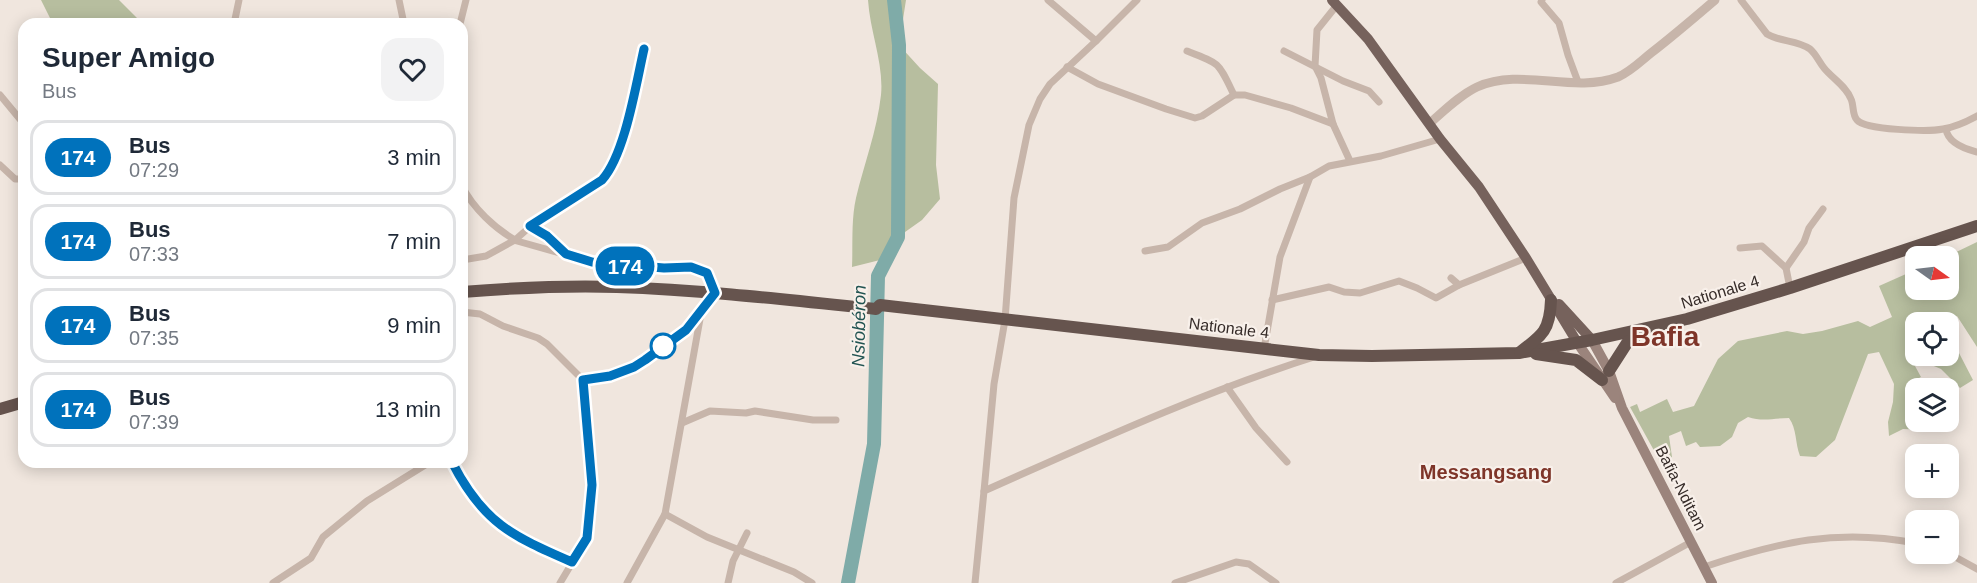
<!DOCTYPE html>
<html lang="en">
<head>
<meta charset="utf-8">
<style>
	:root { --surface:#fff; --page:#f2f2f3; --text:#1f2937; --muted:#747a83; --line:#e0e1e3 }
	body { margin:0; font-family:Helvetica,sans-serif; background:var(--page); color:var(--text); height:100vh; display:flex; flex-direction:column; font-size:22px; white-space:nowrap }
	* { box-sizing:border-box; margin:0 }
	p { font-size:20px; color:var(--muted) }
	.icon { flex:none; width:33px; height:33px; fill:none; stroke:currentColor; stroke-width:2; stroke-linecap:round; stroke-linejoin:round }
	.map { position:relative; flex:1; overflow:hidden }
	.panel { position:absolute; left:18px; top:18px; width:450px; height:450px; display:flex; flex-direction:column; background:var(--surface); border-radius:18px; box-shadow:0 3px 15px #0003 }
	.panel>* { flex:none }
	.badge { padding:0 12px; border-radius:20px; font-size:21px; line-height:39px }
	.needle { width:39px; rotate:104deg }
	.controls { position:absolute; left:1905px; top:246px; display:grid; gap:12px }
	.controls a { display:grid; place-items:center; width:54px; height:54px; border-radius:12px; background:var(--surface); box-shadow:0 3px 15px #0003; font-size:30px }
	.map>.badge { position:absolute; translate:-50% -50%; box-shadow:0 0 0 3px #fff }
	.round { display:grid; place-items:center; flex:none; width:63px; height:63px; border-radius:18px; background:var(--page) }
	.headline { display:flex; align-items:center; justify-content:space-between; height:102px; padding:0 24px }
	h1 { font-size:28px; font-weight:800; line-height:45px }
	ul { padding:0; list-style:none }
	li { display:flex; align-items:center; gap:18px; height:75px; margin:0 12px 9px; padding:0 12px; border:3px solid var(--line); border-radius:18px }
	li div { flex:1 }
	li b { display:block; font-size:22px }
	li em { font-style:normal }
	li .badge { min-width:66px; font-weight:700; text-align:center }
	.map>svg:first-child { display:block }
	.green { fill:#b7be9f }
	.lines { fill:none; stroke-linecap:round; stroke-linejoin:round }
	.river { stroke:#7faba8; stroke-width:14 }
	.minor { stroke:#c7b5aa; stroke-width:7 }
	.tertiary { stroke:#c7b5aa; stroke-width:9 }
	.secondary { stroke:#9b847c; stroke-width:10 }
	.primary { stroke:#76625c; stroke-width:10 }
	.trunk { stroke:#66544e; stroke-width:12 }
	.line-casing { stroke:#fff; stroke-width:14 }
	.line { stroke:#0072bc; stroke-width:9 }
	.stop-dot { fill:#fff; stroke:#0072bc; stroke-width:3 }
	.labels { text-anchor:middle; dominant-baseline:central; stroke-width:4.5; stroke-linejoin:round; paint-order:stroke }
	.street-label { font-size:16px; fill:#362c29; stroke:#f8f0ea }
	.water-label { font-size:18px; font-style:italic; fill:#225452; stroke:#f8f0ea }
	.quarter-label { font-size:20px; font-weight:bold; fill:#7e3529; stroke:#f8f0ea }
	.town-label { font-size:28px; font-weight:bold; fill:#7e3529; stroke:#f8f0ea }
</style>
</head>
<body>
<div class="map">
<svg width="1977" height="583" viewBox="0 0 1977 583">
	<rect width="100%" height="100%" fill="#f0e6de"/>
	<g class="green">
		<polygon points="41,0 119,0 143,24 53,24"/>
		<path d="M868 0H906L899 45 920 68 938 84 936 165 940 199 922 220 898 237 896 256 852 267C853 245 851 220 856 198 864 164 877 131 881 95 884 64 870 32 868 0Z"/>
		<path d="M1977 242V347L1957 316 1945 319 1941 322H1916V356H1948L1949 346 1954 354 1959 353 1973 380 1960 388 1941 369 1922 361 1915 366 1921 377 1909 383 1915 395 1916 422H1948L1949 392 1950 391 1953 405 1957 413 1949 431 1903 429 1889 436 1888 422 1893 402 1894 384 1879 352 1868 354 1835 440 1816 457 1800 456C1795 443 1797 429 1789 418 1774 418 1763 422 1748 417L1738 423 1732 437 1720 446 1700 447 1696 442 1686 446 1681 431 1669 436 1672 457 1662 465 1630 407 1637 404 1640 412 1667 399 1673 412 1694 406 1718 359 1738 341 1787 331 1803 334 1822 331 1858 321 1870 327 1892 317 1879 286 1915 270 1916 290H1948V256Z"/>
	</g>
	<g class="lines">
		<polyline class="river" points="848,583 874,444 878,276 898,237 899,45 894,0"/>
		<g class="minor">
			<polyline points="399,0 404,24"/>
			<polyline points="1048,0 1096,41"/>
			<polyline points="1542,0 1541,2 1559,23 1568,55 1578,82"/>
			<path d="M1741 0 1767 34C1780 42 1797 40 1810 49 1816 54 1819 62 1824 68 1832 78 1846 86 1851 99 1854 105 1852 115 1857 120 1865 130 1929 132 1943 129 1955 127 1966 122 1977 116"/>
			<polyline points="1337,5 1317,30 1315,66 1321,78 1333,124 1350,161"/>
			<polyline points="234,24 239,0"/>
			<polyline points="460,24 466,0"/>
			<path d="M1187 51C1221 64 1218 62 1234 95"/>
			<polyline points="1284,51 1343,81 1369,91 1379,102"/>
			<polyline points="1067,67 1098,84 1166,109 1195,118 1202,116 1234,95 1245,95 1291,108 1333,124"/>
			<polyline points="0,95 24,124"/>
			<path d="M1946 129C1948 143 1965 149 1977 152"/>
			<polyline points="0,165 15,179 24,179"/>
			<path d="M462 186C473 208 495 229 517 241L592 262 664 268 691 267 707 273 715 293 702 308"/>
			<polyline points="530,226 547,236 566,254"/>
			<polyline points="1740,248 1762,246 1786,268 1790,288"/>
			<polyline points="1145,251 1168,247 1202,223 1240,209 1280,189 1310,177 1329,166 1381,156 1440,139"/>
			<polyline points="462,260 486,256 515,240 541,217 602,180 611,170 618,156 644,49"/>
			<polyline points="1786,268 1804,242 1809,228 1823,209"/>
			<polyline points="1451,278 1459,285 1526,258"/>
			<polyline points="1272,300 1329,287 1344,292 1360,293 1399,281 1417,288 1436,298 1459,285"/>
			<polyline points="462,312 480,314 503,326 538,338 547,344 583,380 592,485 590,519 587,538 560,583"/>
			<polyline points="1264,349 1280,257 1310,177"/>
			<polyline points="583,380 610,376 634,367 686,330 702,308 665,514 627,583"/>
			<polyline points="1227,387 1256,428 1287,462"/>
			<polyline points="682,423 710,411 746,413 755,411 813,420 836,420"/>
			<path d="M452 462C483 523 512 536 572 562"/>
			<polyline points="984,491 994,384 1005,320 1014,198 1029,125 1040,99 1050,84 1096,41 1137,0"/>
			<polyline points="665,514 707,537 794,572 812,583"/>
			<polyline points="1948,553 1977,569"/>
			<path d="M1704 567C1779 542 1837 528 1916 543"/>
			<polyline points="273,583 311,558 323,537 367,501 430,462"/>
			<polyline points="728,583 733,561 747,533"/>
			<path d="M975 583 984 491C1092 443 1200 393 1314 357"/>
			<polyline points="1175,583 1236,562 1249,564 1276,583"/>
			<polyline points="1616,583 1691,542"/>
		</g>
		<path class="tertiary" d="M1430 123C1444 111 1460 95 1477 87 1522 67 1572 94 1618 77 1630 72 1641 61 1651 53 1673 36 1694 18 1715 0"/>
		<g class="secondary">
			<polyline points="1592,340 1609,371 1622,408 1712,583"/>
			<polyline points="1577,342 1615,398"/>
		</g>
		<g class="primary">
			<polyline points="1332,0 1368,39 1440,139 1479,187 1526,258 1577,342"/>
			<polyline points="1559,304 1592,340"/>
		</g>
		<g class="trunk">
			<path d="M462 292C513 288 565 285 617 287 703 290 790 300 876 309L880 305 1319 355 1372 356 1519 353 1592 340 1687 319 1790 288 1977 226"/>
			<path d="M1520 352C1543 335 1550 330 1551 300"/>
			<polyline points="1536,354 1576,360 1602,380"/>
			<polyline points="1609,371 1627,343 1642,331"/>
			<polyline points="0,409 24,402"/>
		</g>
	</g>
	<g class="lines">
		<defs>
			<path id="line" d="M452 462C483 523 512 536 572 562L587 538 592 485 583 380 610 376 634 367 645 360 686 330 715 293 707 273 691 267 664 268 592 262 566 254 547 236 530 226 602 180C625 155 636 84 644 49"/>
		</defs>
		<use href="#line" class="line-casing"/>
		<use href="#line" class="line"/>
	</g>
	<circle class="stop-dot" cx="663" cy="346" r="12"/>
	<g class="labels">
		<g class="street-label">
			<text transform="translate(1720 292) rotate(-17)">Nationale 4</text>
			<text transform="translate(1229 328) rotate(7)">Nationale 4</text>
			<text transform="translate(1681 488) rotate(63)">Bafia-Nditam</text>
		</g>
		<g class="water-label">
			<text transform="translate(859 326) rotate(-89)">Nsiobéron</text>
		</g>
		<g class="quarter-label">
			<text x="1486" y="472">Messangsang</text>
		</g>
		<g class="town-label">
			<text x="1665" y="336">Bafia</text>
		</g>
	</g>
</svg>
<div class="controls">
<a><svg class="needle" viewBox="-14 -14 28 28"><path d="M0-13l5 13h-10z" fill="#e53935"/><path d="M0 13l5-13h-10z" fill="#747a83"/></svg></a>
<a><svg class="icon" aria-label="locate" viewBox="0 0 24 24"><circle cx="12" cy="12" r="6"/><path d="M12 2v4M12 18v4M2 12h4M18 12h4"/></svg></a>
<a><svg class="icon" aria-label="layers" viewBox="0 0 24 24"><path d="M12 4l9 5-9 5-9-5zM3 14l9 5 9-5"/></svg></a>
<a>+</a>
<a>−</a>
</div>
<b class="badge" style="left:625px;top:266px;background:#0072bc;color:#fff">174</b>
<section class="panel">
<div class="headline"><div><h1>Super Amigo</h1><p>Bus</p></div><a class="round"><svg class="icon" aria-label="heart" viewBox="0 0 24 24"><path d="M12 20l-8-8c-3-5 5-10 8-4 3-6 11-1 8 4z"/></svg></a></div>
<ul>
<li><span class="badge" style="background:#0072bc;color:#fff">174</span><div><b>Bus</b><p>07:29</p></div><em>3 min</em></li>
<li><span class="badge" style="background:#0072bc;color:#fff">174</span><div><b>Bus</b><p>07:33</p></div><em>7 min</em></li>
<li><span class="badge" style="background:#0072bc;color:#fff">174</span><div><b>Bus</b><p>07:35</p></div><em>9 min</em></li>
<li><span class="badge" style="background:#0072bc;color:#fff">174</span><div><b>Bus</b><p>07:39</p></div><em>13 min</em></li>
</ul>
</section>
</div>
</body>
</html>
